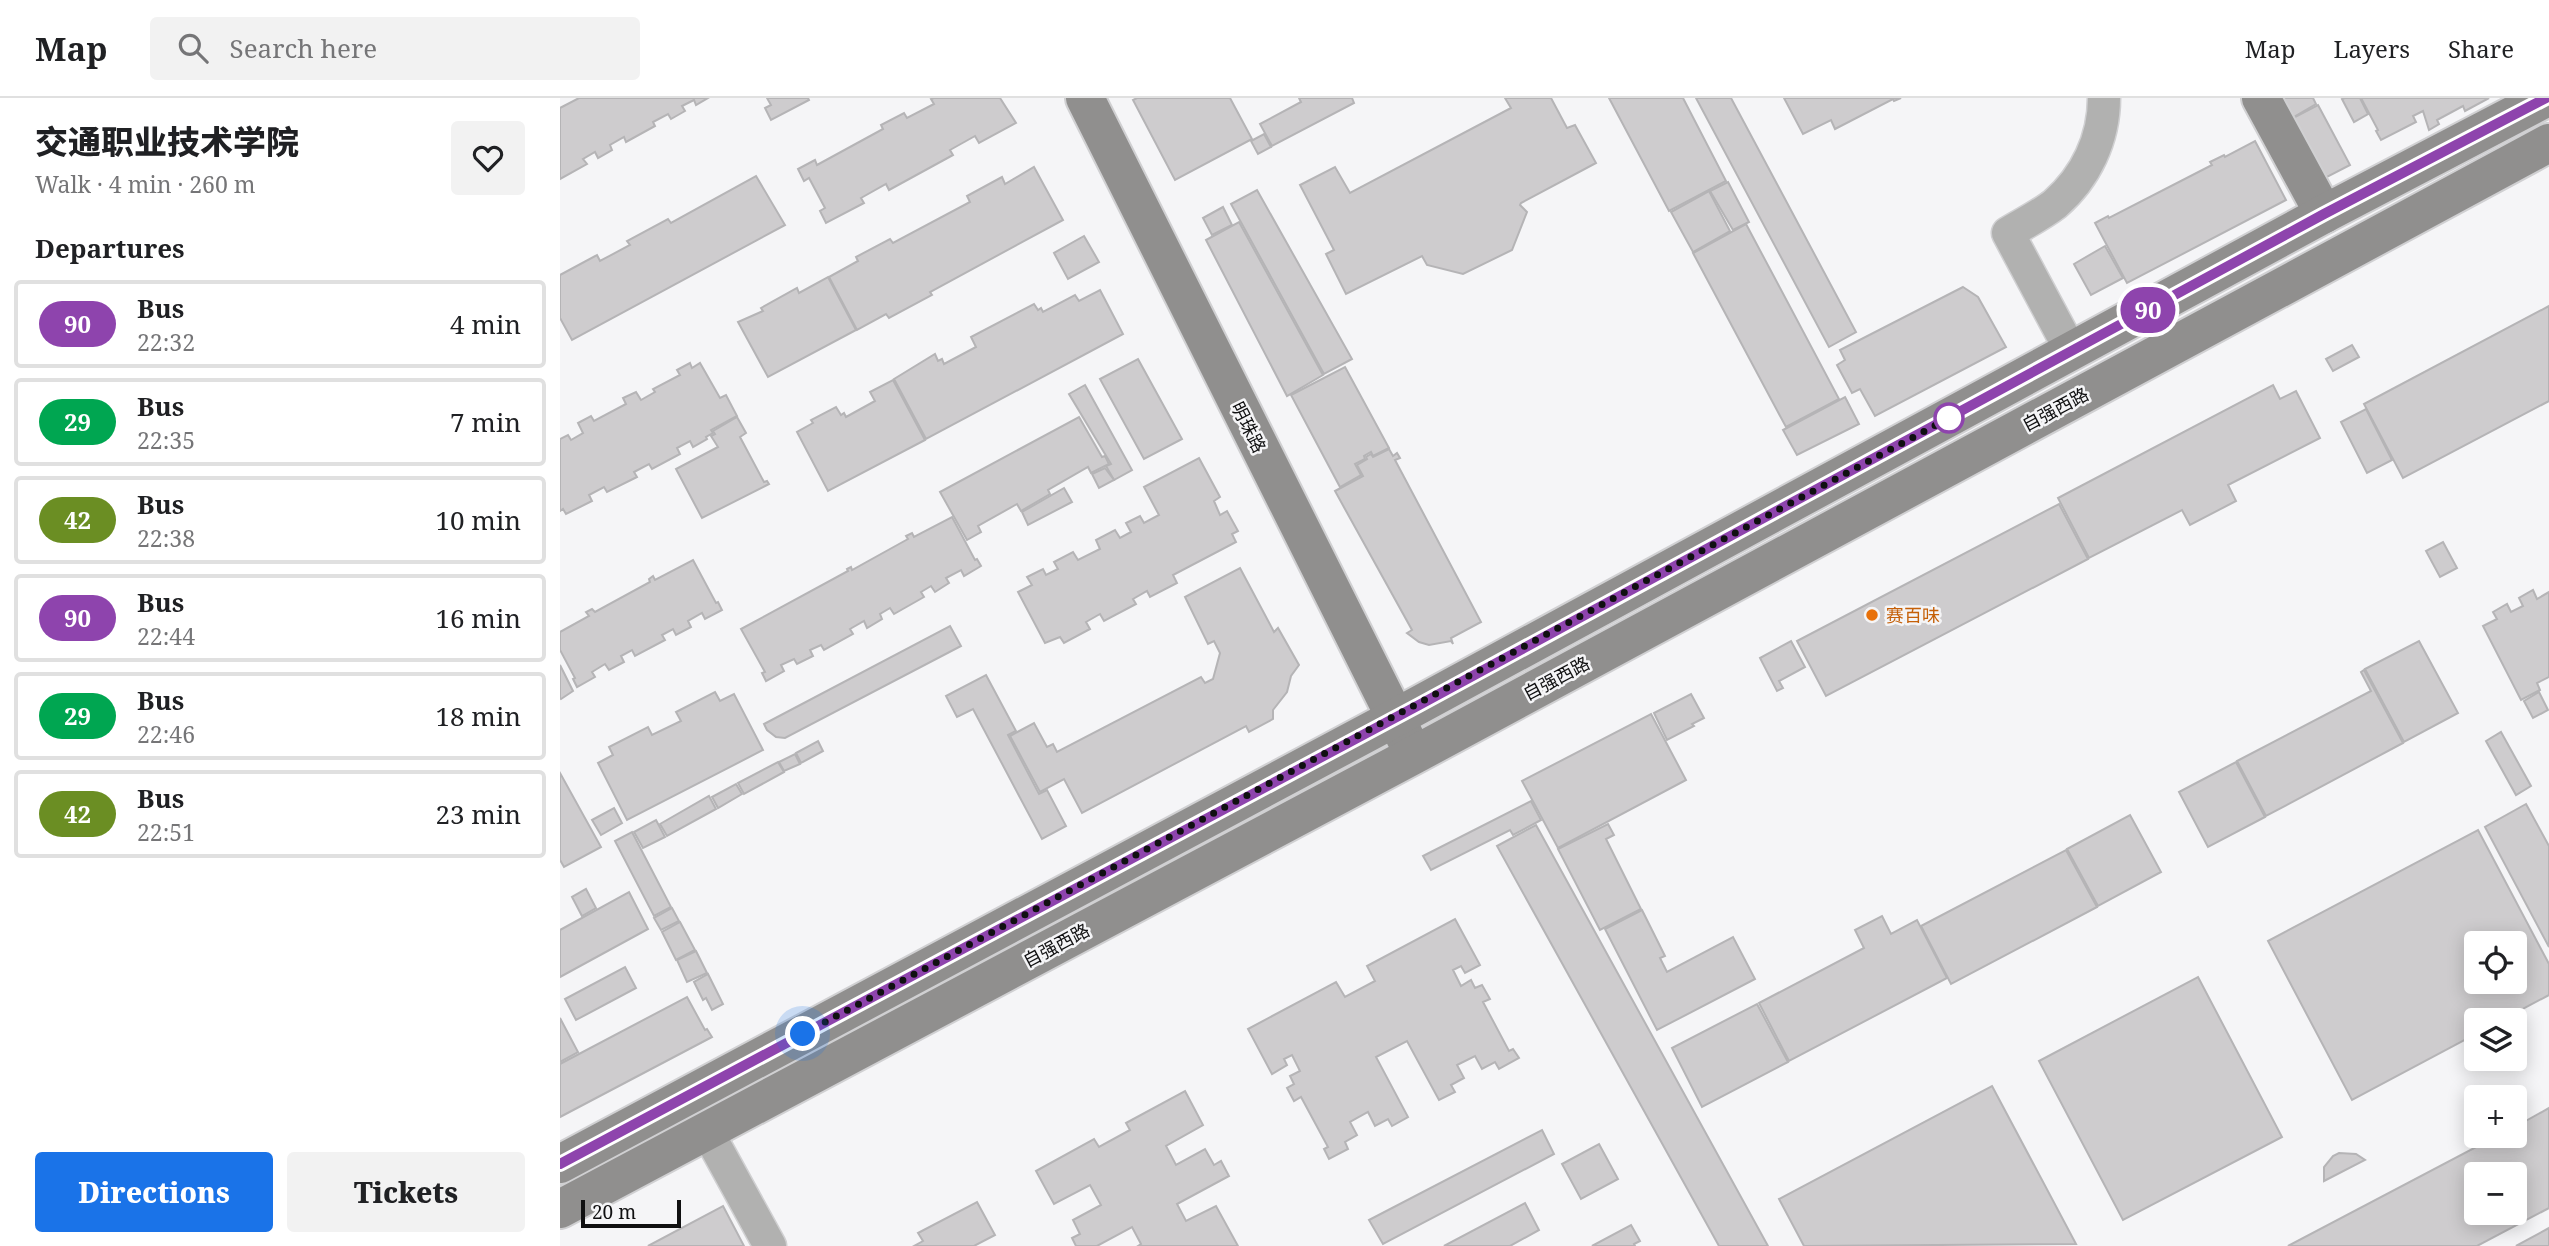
<!DOCTYPE html>
<html lang="en">
<head>
<meta charset="utf-8">
<style>
	:root { --surface:#fff; --page:#f2f2f2; --text:#202124; --muted:#757577; --line:#e0e0e0; --accent:#1a73e8 }
	body { margin:0; font-family:"Noto Serif","Noto Sans SC",serif; background:var(--page); color:var(--text); height:100vh; display:flex; flex-direction:column; font-size:26px; white-space:nowrap }
	* { box-sizing:border-box; margin:0 }
	p { font-size:23px; color:var(--muted) }
	.icon { flex:none; width:38px; height:38px; fill:none; stroke:currentColor; stroke-width:2; stroke-linecap:round; stroke-linejoin:round }
	.map { position:relative; flex:1; overflow:hidden }
	.panel { display:flex; flex-direction:column; background:var(--surface); width:560px }
	.panel>* { flex:none }
	.badge { padding:0 14px; border-radius:23px; font-size:24px; line-height:46px }
	.controls { position:absolute; left:1904px; top:833px; display:grid; gap:14px }
	.controls a { display:grid; place-items:center; width:63px; height:63px; border-radius:7px; background:var(--surface); box-shadow:0 4px 18px #0003; font-size:35px }
	.scale { position:absolute; left:21px; bottom:18px; width:100px; box-sizing:border-box; padding-left:7px; border:4px solid #101011; border-top:0; font-size:19px; line-height:24px; white-space:nowrap; color:#101011; -webkit-text-stroke:5px #f5f5f7; paint-order:stroke }
	.you { position:absolute; width:35px; height:35px; margin:-18px; border:5px solid #fff; border-radius:50%; background:#1a73e8; box-shadow:0 0 0 10px #1a73e833 }
	.map>.badge { position:absolute; translate:-50% -50%; box-shadow:0 0 0 4px #fff }
	h2 { padding:0 35px; font-size:26px; line-height:63px }
	.round { display:grid; place-items:center; flex:none; width:74px; height:74px; border-radius:7px; background:var(--page) }
	.head { display:flex; align-items:center; justify-content:space-between; height:119px; padding:0 35px }
	h1 { font-size:33px; font-weight:800; line-height:52px }
	.cta { display:flex; gap:14px; margin-top:auto; padding:14px 35px }
	.cta a { flex:1; height:80px; border-radius:7px; background:var(--accent); color:#fff; font-size:28px; font-weight:800; line-height:80px; text-align:center }
	.cta a+a { background:var(--page); color:var(--text) }
	ul { padding:0; list-style:none }
	li { display:flex; align-items:center; gap:21px; height:88px; margin:0 14px 10px; padding:0 21px; border:4px solid var(--line); border-radius:7px }
	li div { flex:1 }
	li b { display:block; font-size:26px }
	li em { font-style:normal }
	li .badge { min-width:77px; font-weight:700; text-align:center }
	header { display:flex; align-items:center; gap:42px; box-sizing:border-box; height:98px; padding:0 35px; background:var(--surface); border-bottom:2px solid var(--line) }
	header strong { font-size:33px }
	nav { display:flex; gap:38px; margin-inline-start:auto; font-size:24px }
	.search { width:490px; height:63px; background:var(--page); display:flex; align-items:center; gap:18px; box-sizing:border-box; padding:0 24px; border-radius:7px; color:var(--muted); font-size:26px }
	main { display:flex; flex:1; min-height:0 }
	.map>svg:first-child { display:block }
	.building { fill:#ceccce; stroke:#b5b4b6; stroke-width:2; fill-rule:evenodd }
	.lines { fill:none; stroke-linecap:round; stroke-linejoin:round }
	.street-casing { stroke:#d0d0d2; stroke-width:35 }
	.secondary-casing { stroke:#d0d0d2; stroke-width:42 }
	.street { stroke:#b1b1b0; stroke-width:32 }
	.secondary { stroke:#908f8e; stroke-width:38 }
	.line-casing { stroke:#fff; stroke-width:16 }
	.line { stroke:#8e44ad; stroke-width:10 }
	.walk { stroke:#101011; stroke-width:7; stroke-dasharray:0 12.6 }
	.stop-dot { fill:#fff; stroke:#8e44ad; stroke-width:3.5 }
	.food-dot { fill:#e8710a; stroke:#f5f5f7; stroke-width:2.5 }
	.labels { text-anchor:middle; dominant-baseline:central; stroke-width:5; stroke-linejoin:round; paint-order:stroke }
	.street-label { font-size:18px; fill:#101011; stroke:#f5f5f7 }
	.food-label { font-size:18px; fill:#c56008; stroke:#f5f5f7; text-anchor:start }
</style>
</head>
<body>
<header>
<strong>Map</strong>
<div class="search"><svg class="icon" aria-label="search" viewBox="0 0 24 24"><circle cx="10" cy="10" r="6"/><path d="M15 15l6 6"/></svg>Search here</div>
<nav><a>Map</a><a>Layers</a><a>Share</a></nav>
</header>
<main>
<section class="panel">
<div class="head"><div><h1>交通职业技术学院</h1><p>Walk · 4 min · 260 m</p></div><a class="round"><svg class="icon" aria-label="heart" viewBox="0 0 24 24"><path d="M12 20l-8-8c-3-5 5-10 8-4 3-6 11-1 8 4z"/></svg></a></div>
<h2>Departures</h2>
<ul>
<li><span class="badge" style="background:#8e44ad;color:#fff">90</span><div><b>Bus</b><p>22:32</p></div><em>4 min</em></li>
<li><span class="badge" style="background:#00a651;color:#fff">29</span><div><b>Bus</b><p>22:35</p></div><em>7 min</em></li>
<li><span class="badge" style="background:#6b8e23;color:#fff">42</span><div><b>Bus</b><p>22:38</p></div><em>10 min</em></li>
<li><span class="badge" style="background:#8e44ad;color:#fff">90</span><div><b>Bus</b><p>22:44</p></div><em>16 min</em></li>
<li><span class="badge" style="background:#00a651;color:#fff">29</span><div><b>Bus</b><p>22:46</p></div><em>18 min</em></li>
<li><span class="badge" style="background:#6b8e23;color:#fff">42</span><div><b>Bus</b><p>22:51</p></div><em>23 min</em></li>
</ul>
<div class="cta"><a>Directions</a><a>Tickets</a></div>
</section>
<div class="map">
<svg width="1989" height="1148" viewBox="0 0 1989 1148">
	<rect width="100%" height="100%" fill="#f5f5f7"/>
	<g class="building">
		<polygon points="19,0 148,0 136,7 134,2 122,8 125,13 111,21 108,16 93,24 95,28 66,44 64,39 50,47 52,52 38,60 35,54 23,61 27,66 0,81 0,10"/>
		<polygon points="207,0 248,0 249,2 211,22 205,10 211,7"/>
		<polygon points="374,0 440,0 456,25 419,45 415,38 390,52 393,57 329,92 326,86 301,100 304,105 266,125 260,113 265,110 249,80 244,83 238,71 255,62 257,67 323,31 321,27 344,15 347,20 374,6 371,1"/>
		<polygon points="577,0 670,0 692,41 615,82 573,2"/>
		<polygon points="739,0 792,0 794,5 712,48 700,26 741,4"/>
		<polygon points="945,0 991,0 1007,30 1015,27 1036,65 961,105 960,107 967,114 952,152 903,176 867,167 862,158 786,196 766,156 774,152 740,87 775,69 790,95 951,10"/>
		<polygon points="1049,0 1123,0 1166,83 1109,113"/>
		<polygon points="1136,0 1171,0 1296,234 1269,249"/>
		<polygon points="1224,0 1341,0 1334,3 1333,1 1275,31 1271,22 1243,36"/>
		<polygon points="1721,0 1753,0 1756,6 1732,20"/>
		<polygon points="1785,0 1800,0 1808,16 1794,24 1782,1"/>
		<polygon points="1801,0 1929,0 1905,13 1903,8 1877,22 1879,26 1869,32 1863,13 1853,18 1856,24 1821,42 1816,33 1818,32"/>
		<polygon points="1758,7 1790,67 1765,80 1733,20"/>
		<polygon points="704,36 711,49 698,56 691,43"/>
		<polygon points="1695,43 1726,102 1567,185 1535,125 1548,118 1549,120 1652,67 1650,64 1664,57 1665,59"/>
		<polygon points="474,69 503,122 370,194 372,197 329,220 326,216 297,232 269,179 298,163 296,159 330,141 333,145 410,104 407,98 442,79 445,86"/>
		<polygon points="196,78 225,127 12,242 0,220 0,177 37,157 40,163 70,147 67,143 108,121 111,125"/>
		<polygon points="1168,84 1189,124 1173,132 1150,93"/>
		<polygon points="697,92 792,261 764,276 671,106"/>
		<polygon points="1149,93 1170,133 1133,154 1111,114"/>
		<polygon points="663,109 672,127 652,137 643,120"/>
		<polygon points="679,124 763,277 727,298 646,142"/>
		<polygon points="1186,126 1279,301 1226,329 1133,155"/>
		<polygon points="524,138 539,164 508,181 494,155"/>
		<polygon points="1545,148 1563,180 1531,197 1514,166"/>
		<polygon points="268,179 296,232 208,279 178,224 203,213 201,210 237,190 239,195"/>
		<polygon points="1403,189 1418,199 1446,249 1315,318 1300,291 1292,295 1277,267 1285,262 1280,252"/>
		<polygon points="540,192 563,236 366,341 334,281 375,256 378,263 382,261 384,266 416,249 411,239 474,206 478,212 481,210 483,214 515,197 519,203"/>
		<polygon points="1989,208 1989,303 1843,380 1804,306"/>
		<polygon points="1792,247 1799,259 1773,273 1766,261"/>
		<polygon points="578,261 622,341 584,361 540,281"/>
		<polygon points="130,265 132,270 140,265 160,300 166,297 177,318 151,332 153,335 146,339 147,341 133,349 130,343 117,350 120,356 92,371 89,366 74,374 77,379 47,394 44,389 29,397 32,403 6,416 3,411 0,413 0,341 8,337 11,342 23,335 18,325 31,318 34,323 66,306 63,300 76,294 81,302 95,294 93,291 120,277 117,272"/>
		<polygon points="785,269 829,350 813,358 811,354 804,358 805,361 795,366 801,377 780,389 731,297"/>
		<polygon points="333,282 365,342 268,393 237,334 253,325 251,322 276,309 281,317 284,315 286,319 315,303 310,294"/>
		<polygon points="525,287 572,372 554,382 546,368 551,366 509,296"/>
		<polygon points="1713,287 1720,301 1736,293 1760,340 1668,387 1676,403 1630,427 1622,412 1529,460 1498,400"/>
		<polygon points="1285,299 1299,326 1237,357 1223,332"/>
		<polygon points="1806,311 1832,362 1807,375 1781,324"/>
		<polygon points="177,319 186,335 180,339 204,384 207,383 209,386 142,420 116,371 158,349 151,338 155,336 153,333"/>
		<polygon points="519,319 542,359 545,358 549,366 531,375 528,369 488,392 490,396 461,413 457,406 418,428 421,434 407,442 380,394"/>
		<polygon points="829,351 833,358 837,355 840,360 835,362 921,524 891,540 893,546 891,543 869,547 859,544 847,535 852,532 775,393 803,378 797,367 807,361 806,359 811,356 813,359"/>
		<polygon points="639,360 660,399 654,403 660,417 667,413 678,433 672,436 676,444 613,477 617,485 590,499 587,493 573,501 576,506 544,523 540,516 526,524 530,531 504,545 500,539 485,545 458,494 472,487 467,479 483,471 486,477 498,471 494,464 513,454 518,462 540,451 536,442 555,432 560,440 571,434 566,425 580,418 584,425 599,417 584,389"/>
		<polygon points="545,370 554,382 539,390 532,376"/>
		<polygon points="504,390 512,404 468,427 462,414"/>
		<polygon points="1499,406 1528,461 1266,598 1237,543"/>
		<polygon points="392,419 415,462 417,461 421,468 404,478 401,472 386,480 389,485 375,494 371,488 361,494 364,499 334,516 330,510 320,516 322,521 307,530 304,523 290,531 293,536 264,552 261,547 250,552 253,558 237,566 234,561 221,567 224,573 206,583 202,575 205,574 181,531 288,473 287,471 291,469 292,472 348,441 346,438 352,435 354,439"/>
		<polygon points="1883,444 1897,470 1880,479 1866,453"/>
		<polygon points="133,462 156,505 158,504 162,512 145,521 142,515 128,523 131,529 116,537 113,531 102,537 105,542 75,558 72,552 61,558 64,564 49,572 45,566 32,574 35,579 17,589 13,581 15,580 0,552 0,534 29,518 26,514 32,511 35,514 90,484 89,481 93,478 95,482"/>
		<polygon points="680,470 714,534 718,530 739,567 731,578 727,594 713,612 713,621 689,634 686,628 522,715 504,681 480,694 450,638 474,625 487,649 493,646 497,654 641,579 645,585 653,581 660,555 654,543 648,546 625,499"/>
		<polygon points="1973,492 1977,501 1989,494 1989,579 1977,585 1980,592 1961,602 1923,528 1937,521 1933,514 1947,506 1951,514 1963,508 1959,500"/>
		<polygon points="390,528 401,548 225,640 216,639 207,632 204,626"/>
		<polygon points="1231,543 1245,569 1219,583 1223,590 1217,593 1200,560"/>
		<polygon points="1859,543 1898,615 1844,644 1805,571"/>
		<polygon points="0,567 13,593 1,601 0,600"/>
		<polygon points="1804,572 1843,645 1706,718 1677,663 1811,593 1801,574"/>
		<polygon points="426,577 456,633 448,637 479,696 487,692 506,728 482,741 413,611 397,619 386,598"/>
		<polygon points="155,594 160,603 174,596 203,652 67,722 38,665 53,657 49,649 88,629 92,637 121,623 116,614"/>
		<polygon points="1979,594 1988,612 1973,620 1964,603"/>
		<polygon points="1131,596 1144,620 1132,626 1134,628 1107,642 1094,615"/>
		<polygon points="1091,616 1126,682 998,750 962,683"/>
		<polygon points="1941,634 1971,688 1956,697 1926,643"/>
		<polygon points="258,643 263,653 241,665 236,655"/>
		<polygon points="235,656 240,666 224,673 219,664"/>
		<polygon points="218,664 224,674 184,696 178,685"/>
		<polygon points="1676,664 1705,719 1648,749 1619,694"/>
		<polygon points="0,675 41,749 4,769 0,762"/>
		<polygon points="176,686 182,696 158,710 152,699"/>
		<polygon points="149,698 156,711 107,738 100,726"/>
		<polygon points="971,703 981,722 953,737 950,732 871,772 863,758"/>
		<polygon points="1966,706 1989,748 1989,849 1925,729"/>
		<polygon points="54,710 62,725 41,737 32,722"/>
		<polygon points="1570,717 1601,774 1538,808 1507,751"/>
		<polygon points="96,722 105,739 83,750 74,734"/>
		<polygon points="1048,726 1054,737 1046,741 1081,811 1040,832 998,751"/>
		<polygon points="976,727 1208,1148 1159,1148 937,748"/>
		<path d="M1918 732 1989 866V897L1942 922H1916V936L1792 1002 1708 843ZM1916 845H1955V884H1916Z"/>
		<polygon points="72,734 111,809 94,818 55,743"/>
		<polygon points="1506,752 1537,809 1391,886 1361,828"/>
		<polygon points="26,791 36,810 22,818 12,799"/>
		<polygon points="69,794 88,831 0,879 0,832"/>
		<polygon points="112,810 119,823 101,832 94,820"/>
		<polygon points="1082,812 1105,858 1100,860 1107,874 1173,839 1195,881 1097,932 1045,831"/>
		<polygon points="1322,818 1331,836 1357,822 1387,880 1229,963 1199,905 1304,850 1295,832"/>
		<polygon points="895,821 920,867 905,875 901,868 893,872 901,888 911,882 915,890 922,887 930,901 923,904 949,953 953,951 959,960 939,971 935,964 922,971 915,958 897,967 904,980 891,987 895,994 879,1002 847,943 816,959 848,1019 832,1028 828,1021 815,1028 808,1014 790,1024 797,1037 785,1044 788,1051 769,1061 764,1051 768,1049 741,999 734,1003 727,990 734,986 730,978 740,973 732,957 724,961 727,967 712,976 688,931 776,884 785,899 815,883 807,868"/>
		<polygon points="120,824 135,852 116,862 102,834"/>
		<polygon points="136,853 147,875 127,884 117,862"/>
		<polygon points="65,869 76,890 16,922 5,901"/>
		<polygon points="148,876 163,906 152,912 146,900 143,902 134,884"/>
		<polygon points="1638,879 1722,1039 1563,1122 1479,963"/>
		<polygon points="127,899 145,932 147,931 152,939 0,1019 0,966"/>
		<polygon points="1197,906 1228,964 1142,1009 1112,950"/>
		<polygon points="0,920 18,954 0,964"/>
		<polygon points="1432,988 1516,1146 1244,1148 1219,1101"/>
		<polygon points="625,993 643,1027 606,1048 616,1067 645,1051 654,1067 661,1063 669,1078 617,1106 626,1123 656,1108 678,1148 578,1148 581,1146 572,1129 537,1148 516,1148 512,1140 520,1136 513,1122 541,1107 530,1087 494,1106 476,1073 534,1041 539,1049 570,1032 566,1025"/>
		<path d="M1989 1010V1110L1917 1148H1728L1937 1038H1955V1029ZM1916 1076H1955V1115H1916Z"/>
		<polygon points="982,1032 994,1056 823,1146 809,1122"/>
		<polygon points="1039,1046 1058,1081 1021,1101 1002,1066"/>
		<polygon points="1779,1055 1796,1056 1805,1062 1764,1083 1764,1069 1773,1058"/>
		<polygon points="417,1104 435,1137 414,1148 354,1148 363,1143 358,1135"/>
		<polygon points="965,1105 979,1132 950,1148 884,1148"/>
		<polygon points="163,1108 184,1148 88,1148"/>
		<polygon points="1071,1127 1080,1143 1074,1146 1075,1148 1032,1148"/>
		<polygon points="1989,1130 1989,1148 1956,1148"/>
	</g>
	<g class="lines">
		<defs>
			<g id="street">
				<path d="M1511 253 1448 135C1463 126 1481 117 1495 106 1526 79 1544 41 1544 0"/>
				<polyline points="147,1033 210,1148"/>
			</g>
			<g id="secondary">
				<polyline points="525,0 847,643"/>
				<polyline points="1701,0 1764,116"/>
				<polyline points="0,1066 835,620 1764,116 1986,0"/>
				<polyline points="0,1111 854,657 1989,45"/>
			</g>
		</defs>
		<use href="#street" class="street-casing"/>
		<use href="#secondary" class="secondary-casing"/>
		<use href="#street" class="street"/>
		<use href="#secondary" class="secondary"/>
	</g>
	<g class="lines">
		<defs>
			<polyline id="line" points="0,1066 859,607 1764,116 1986,0"/>
		</defs>
		<use href="#line" class="line-casing"/>
		<use href="#line" class="line"/>
		<polyline class="walk" points="243,936 1389,320"/>
	</g>
	<circle class="stop-dot" cx="1389" cy="320" r="14"/>
	<circle class="food-dot" cx="1312" cy="517" r="7"/>
	<g class="labels">
		<g class="street-label">
			<text transform="translate(1495 311) rotate(-28)">自强西路</text>
			<text transform="translate(689 329) rotate(63)">明珠路</text>
			<text transform="translate(996 580) rotate(-28)">自强西路</text>
			<text transform="translate(496 847) rotate(-28)">自强西路</text>
		</g>
		<g class="food-label">
			<text x="1326" y="517">赛百味</text>
		</g>
	</g>
</svg>
<div class="controls">
<a><svg class="icon" aria-label="locate" viewBox="0 0 24 24"><circle cx="12" cy="12" r="6"/><path d="M12 2v4M12 18v4M2 12h4M18 12h4"/></svg></a>
<a><svg class="icon" aria-label="layers" viewBox="0 0 24 24"><path d="M12 4l9 5-9 5-9-5zM3 14l9 5 9-5"/></svg></a>
<a>+</a>
<a>−</a>
</div>
<div class="scale">20 m</div>
<div class="you" style="left:243px;top:936px"></div>
<b class="badge" style="left:1588px;top:212px;background:#8e44ad;color:#fff">90</b>
</div>
</main>
</body>
</html>
